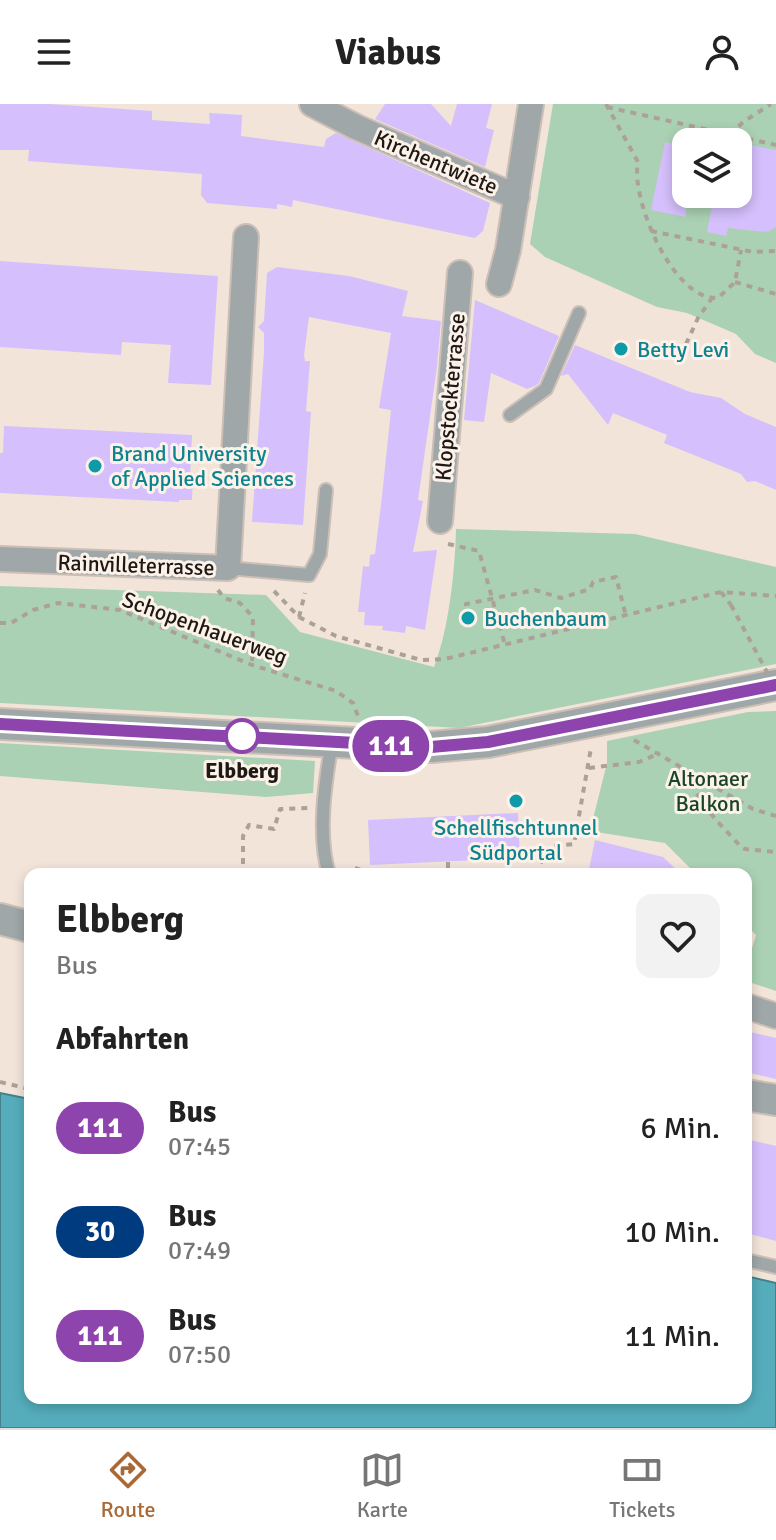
<!DOCTYPE html>
<html lang="de">
<head>
<meta charset="utf-8">
<style>
	:root { --surface:#fff; --page:#f2f2f2; --text:#222; --muted:#767676; --line:#e0e0e0; --accent:#aa6835 }
	body { margin:0; font-family:Signika,sans-serif; background:var(--page); color:var(--text); height:100vh; display:flex; flex-direction:column; font-size:30px; white-space:nowrap }
	* { box-sizing:border-box; margin:0 }
	p { font-size:26px; color:var(--muted) }
	.icon { flex:none; width:44px; height:44px; fill:none; stroke:currentColor; stroke-width:2; stroke-linecap:round; stroke-linejoin:round }
	.map { position:relative; flex:1; overflow:hidden }
	.details { position:absolute; left:24px; top:764px; width:728px; height:536px; display:flex; flex-direction:column; background:var(--surface); border-radius:16px; box-shadow:0 4px 12px #0003 }
	.details>* { flex:none }
	.badge { padding:0 16px; border-radius:26px; font-size:28px; line-height:52px }
	.fabs { position:absolute; left:672px; top:24px; display:grid; gap:16px }
	.fabs a { display:grid; place-items:center; width:80px; height:80px; border-radius:16px; background:var(--surface); box-shadow:0 4px 12px #0003; font-size:40px }
	.map>.badge { position:absolute; translate:-50% -50%; box-shadow:0 0 0 4px #fff }
	h2 { padding:0 32px; font-size:30px; line-height:72px }
	.round { display:grid; place-items:center; flex:none; width:84px; height:84px; border-radius:16px; background:var(--page) }
	.head { display:flex; align-items:center; justify-content:space-between; height:136px; padding:0 32px }
	h1 { font-size:38px; font-weight:700; line-height:60px }
	ul { padding:0; list-style:none }
	li { display:flex; align-items:center; gap:24px; height:104px; padding:0 32px }
	li div { flex:1 }
	li b { display:block; font-size:30px }
	li em { font-style:normal }
	li .badge { min-width:88px; font-weight:700; text-align:center }
	header { display:flex; justify-content:space-between; align-items:center; height:104px; padding:0 32px; background:var(--surface); font-size:36px; font-weight:700 }
	.tab-bar { display:flex; justify-content:space-around; align-items:center; height:112px; border-top:2px solid var(--line); background:var(--surface); font-size:22px; color:var(--muted) }
	.tab-bar a { display:grid; justify-items:center; gap:4px }
	.tab-bar .current { color:var(--accent) }
	.map>svg:first-child { display:block }
	.green { fill:#abd1b4; fill-rule:evenodd }
	.water { fill:#55adbc; stroke:#44818a; stroke-width:2 }
	.building { fill:#d5bffc }
	.lines { fill:none; stroke-linecap:round; stroke-linejoin:round }
	.service-casing { stroke:#ccbfb6; stroke-width:16 }
	.minor-casing { stroke:#ccbfb6; stroke-width:28 }
	.tertiary-casing { stroke:#ccbfb6; stroke-width:34 }
	.path { stroke:#aca198; stroke-width:4; stroke-dasharray:6 6; stroke-linecap:butt }
	.service { stroke:#9fa7a9; stroke-width:12 }
	.minor { stroke:#9fa7a9; stroke-width:24 }
	.tertiary { stroke:#9fa7a9; stroke-width:30 }
	.path-bridge { stroke:#aca198; stroke-width:4; stroke-dasharray:6 6; stroke-linecap:butt }
	.line-casing { stroke:#fff; stroke-width:18 }
	.line { stroke:#8e44ad; stroke-width:12 }
	.culture-dot { fill:#0f9aa8; stroke:#fdf2e9; stroke-width:3 }
	.stop-dot { fill:#fff; stroke:#8e44ad; stroke-width:4 }
	.labels { text-anchor:middle; dominant-baseline:central; stroke-width:6; stroke-linejoin:round; paint-order:stroke }
	.street-label { font-size:22px; fill:#1e1915; stroke:#fdf2e9 }
	.culture-label { font-size:22px; fill:#0d838f; stroke:#fdf2e9; text-anchor:start }
	.stop-label { font-size:22px; font-weight:bold; fill:#1e1915; stroke:#fdf2e9 }
	.park-label { font-size:22px; fill:#184427; stroke:#fdf2e9 }
</style>
</head>
<body>
<header><svg class="icon" aria-label="menu" viewBox="0 0 24 24"><path d="M4 6h16M4 12h16M4 18h16"/></svg>Viabus<svg class="icon" aria-label="person" viewBox="0 0 24 24"><circle cx="12" cy="8" r="4"/><path d="M4 21q1-7 8-7t8 7"/></svg></header>
<div class="map">
<svg width="776" height="1324" viewBox="0 0 776 1324">
	<rect width="100%" height="100%" fill="#f2e4d9"/>
	<g class="green">
		<path d="M553 0H776V259L755 250 736 230 687 209 657 203 545 153 530 140ZM686 38H738V90H686Z"/>
		<path d="M456 425 635 430 776 463V560L459 624 0 599V482L266 491 300 528 434 563C449 525 455 466 456 425Z"/>
		<polygon points="776,607 776,887 746,877 746,864 756,831 746,821 746,770 696,770 665,739 590,727 607,659 607,637 748,608"/>
		<polygon points="0,639 315,657 313,689 266,693 0,672"/>
	</g>
	<polygon class="water" points="0,989 30,995 30,1294 746,1294 746,1172 776,1179 776,1324 0,1324"/>
	<g class="building">
		<polygon points="0,0 49,0 152,7 152,16 210,20 209,9 242,11 241,32 324,43 326,35 336,29 490,99 483,127 475,134 293,96 292,103 277,100 277,105 207,99 201,91 202,70 28,57 29,46 0,46"/>
		<polygon points="385,0 431,0 451,22 457,0 492,0 486,24 494,26 485,63 375,15"/>
		<polygon points="665,38 686,43 686,113 651,106"/>
		<polygon points="738,39 776,46 776,123 767,128 728,124 726,132 707,128 714,90 738,90"/>
		<polygon points="0,157 218,172 211,281 168,279 171,241 122,238 121,251 0,243"/>
		<polygon points="277,163 349,172 408,187 402,212 441,217 437,263 418,396 423,397 413,448 437,446 425,526 406,522 405,529 382,526 383,522 364,521 365,508 358,508 363,462 369,463 370,451 375,450 382,392 391,306 379,304 391,229 309,213 304,251 305,257 310,257 306,307 311,308 303,421 252,418 264,248 264,229 258,223 264,217 267,169"/>
		<polygon points="475,196 559,232 539,279 535,282 527,285 491,269 484,318 464,316"/>
		<polygon points="575,241 690,288 721,294 745,310 776,323 776,386 755,377 747,378 741,370 664,339 667,331 613,309 608,321 568,270 561,272"/>
		<polygon points="4,322 192,331 190,374 193,374 192,396 179,396 179,398 0,389 0,349 3,349"/>
		<polygon points="518,709 520,754 370,761 368,716"/>
		<polygon points="595,736 663,753 681,770 588,770"/>
		<polygon points="746,927 776,934 776,975 746,968"/>
		<polygon points="746,1035 776,1042 776,1137 746,1129"/>
	</g>
	<g class="lines">
		<defs>
			<g id="service">
				<polyline points="510,311 546,285 579,209"/>
				<polyline points="228,464 309,471 320,450 326,386"/>
				<path d="M329 770C317 732 325 678 332 638"/>
				<polyline points="746,1156 776,1163"/>
			</g>
			<g id="minor">
				<polyline points="312,0 356,23 517,93"/>
				<polyline points="499,180 508,146 531,0"/>
				<polyline points="440,417 460,169"/>
				<polyline points="0,455 228,464 246,133"/>
				<polyline points="746,902 776,912"/>
			</g>
			<g id="tertiary">
				<polyline points="0,620 431,643 488,638 776,581"/>
				<polyline points="0,815 30,823"/>
				<polyline points="746,991 776,996"/>
			</g>
		</defs>
		<use href="#service" class="service-casing"/>
		<use href="#minor" class="minor-casing"/>
		<use href="#tertiary" class="tertiary-casing"/>
		<g class="path">
			<path d="M606 0 638 58C630 94 673 197 718 194L735 178 741 146"/>
			<polyline points="607,3 776,41"/>
			<polyline points="730,31 743,18 771,0"/>
			<polyline points="651,127 753,148 776,147"/>
			<polyline points="735,178 776,190"/>
			<polyline points="681,251 698,214 712,194"/>
			<polyline points="448,440 479,447 505,541"/>
			<polyline points="218,486 224,494 240,499 253,513 252,561"/>
			<polyline points="274,487 299,513 336,532 421,556 445,555 721,488 776,492"/>
			<polyline points="721,488 731,501"/>
			<polyline points="299,513 305,489"/>
			<polyline points="468,514 466,500 535,486 561,494 590,485 593,478 616,473 626,512"/>
			<polyline points="0,519 11,519 33,506 58,499 120,506 252,561 336,587 353,599 358,612"/>
			<polyline points="634,636 753,705 776,712"/>
			<polyline points="589,664 639,658 660,649"/>
			<path d="M689 667C694 698 721 720 741 743L745 745 776 748"/>
			<polyline points="448,758 448,770"/>
			<polyline points="243,760 243,732 249,721 274,725 280,705 308,704"/>
			<polyline points="355,764 373,770"/>
			<polyline points="535,770 550,742 574,740 591,644"/>
			<polyline points="0,978 30,985"/>
		</g>
		<use href="#service" class="service"/>
		<use href="#minor" class="minor"/>
		<use href="#tertiary" class="tertiary"/>
		<polyline class="path-bridge" points="731,501 776,585"/>
	</g>
	<g class="lines">
		<defs>
			<polyline id="line" points="0,620 431,643 488,638 776,581"/>
		</defs>
		<use href="#line" class="line-casing"/>
		<use href="#line" class="line"/>
	</g>
	<g class="culture-dot">
		<circle cx="621" cy="245" r="8"/>
		<circle cx="95" cy="362" r="8"/>
		<circle cx="468" cy="514" r="8"/>
		<circle cx="516" cy="697" r="8"/>
	</g>
	<circle class="stop-dot" cx="242" cy="632" r="16"/>
	<g class="labels">
		<g class="street-label">
			<text transform="translate(436 58) rotate(23)">Kirchentwiete</text>
			<text transform="translate(450 293) rotate(-85)">Klopstockterrasse</text>
			<text transform="translate(136 461) rotate(2)">Rainvilleterrasse</text>
			<text transform="translate(205 524) rotate(20)">Schopenhauerweg</text>
		</g>
		<g class="culture-label">
			<text x="637" y="245">Betty Levi</text>
			<text x="111" y="349">Brand University<tspan x="111" dy="25">of Applied Sciences</tspan></text>
			<text x="484" y="514">Buchenbaum</text>
			<text x="516" y="723" text-anchor="middle">Schellfischtunnel<tspan x="516" dy="25">Südportal</tspan></text>
		</g>
		<g class="stop-label">
			<text x="242" y="666">Elbberg</text>
		</g>
		<g class="park-label">
			<text x="708" y="674">Altonaer<tspan x="708" dy="25">Balkon</tspan></text>
		</g>
	</g>
</svg>
<div class="fabs">
<a><svg class="icon" aria-label="layers" viewBox="0 0 24 24"><path d="M12 4l9 5-9 5-9-5zM3 14l9 5 9-5"/></svg></a>
</div>
<b class="badge" style="left:391px;top:642px;background:#8e44ad;color:#fff">111</b>
<section class="details">
<div class="head"><div><h1>Elbberg</h1><p>Bus</p></div><a class="round"><svg class="icon" aria-label="heart" viewBox="0 0 24 24"><path d="M12 20l-8-8c-3-5 5-10 8-4 3-6 11-1 8 4z"/></svg></a></div>
<h2>Abfahrten</h2>
<ul>
<li><span class="badge" style="background:#8e44ad;color:#fff">111</span><div><b>Bus</b><p>07:45</p></div><em>6 Min.</em></li>
<li><span class="badge" style="background:#003b80;color:#fff">30</span><div><b>Bus</b><p>07:49</p></div><em>10 Min.</em></li>
<li><span class="badge" style="background:#8e44ad;color:#fff">111</span><div><b>Bus</b><p>07:50</p></div><em>11 Min.</em></li>
</ul>
</section>
</div>
<nav class="tab-bar">
<a class="current"><svg class="icon" aria-label="directions" viewBox="0 0 24 24"><path d="M12 3l9 9-9 9-9-9zM9 14v-3h6M13 9l2 2-2 2"/></svg>Route</a>
<a><svg class="icon" aria-label="map" viewBox="0 0 24 24"><path d="M3 6l6-2 6 2 6-2v14l-6 2-6-2-6 2zM9 4v14M15 6v14"/></svg>Karte</a>
<a><svg class="icon" aria-label="tickets" viewBox="0 0 24 24"><path d="M3 7h18v10H3zM15 7v10"/></svg>Tickets</a>
</nav>
</body>
</html>
